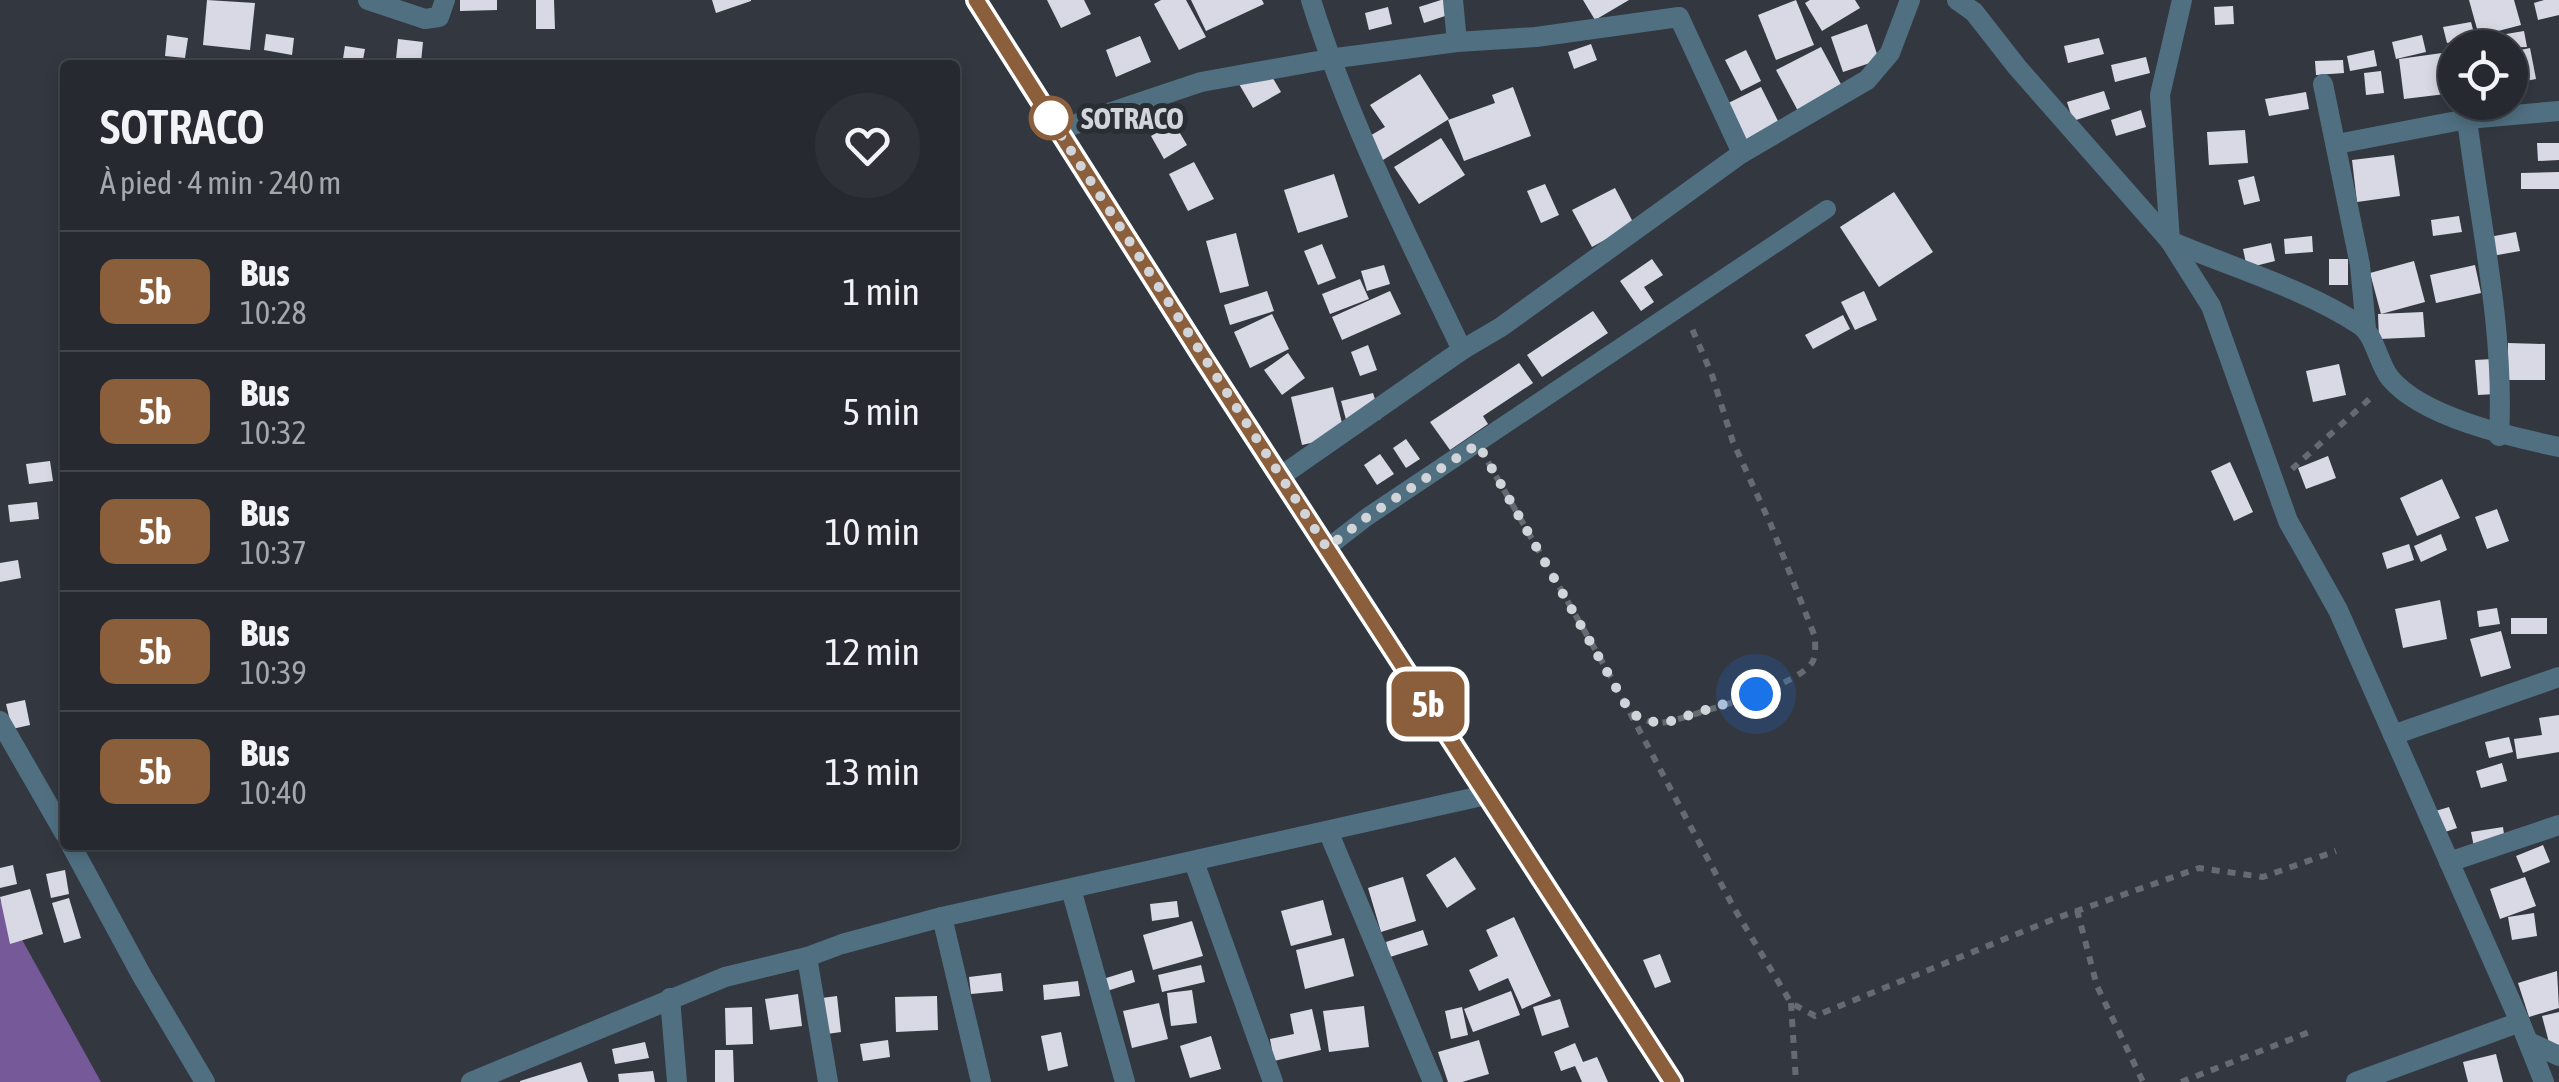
<!DOCTYPE html>
<html lang="fr">
<head>
<meta charset="utf-8">
<style>
	:root { --surface:#262a30; --page:#2e3238; --text:#f1f3f6; --muted:#a4a7ab; --line:#42464c }
	body { margin:0; font-family:"Asap Condensed",sans-serif; background:var(--page); color:var(--text); height:100vh; display:flex; flex-direction:column; font-size:38px; white-space:nowrap }
	* { box-sizing:border-box; margin:0 }
	p { font-size:32px; color:var(--muted) }
	.icon { flex:none; width:55px; height:55px; fill:none; stroke:currentColor; stroke-width:2; stroke-linecap:round; stroke-linejoin:round }
	.map { position:relative; flex:1; overflow:hidden }
	.side { position:absolute; left:60px; top:60px; width:900px; height:790px; display:flex; flex-direction:column; background:var(--surface); border-radius:10px; box-shadow:0 5px 15px #0003,0 0 0 2px var(--line) }
	.side>* { flex:none }
	.badge { padding:0 20px; border-radius:15px; font-size:35px; line-height:65px }
	.buttons { position:absolute; left:2438px; top:30px; display:grid; gap:20px }
	.buttons a { display:grid; place-items:center; width:90px; height:90px; border-radius:50%; background:var(--surface); box-shadow:0 5px 15px #0003,0 0 0 2px var(--line); font-size:50px }
	.you { position:absolute; width:50px; height:50px; margin:-25px; border:8px solid #fff; border-radius:50%; background:#1a73e8; box-shadow:0 0 0 15px #1a73e833 }
	.map>.badge { position:absolute; translate:-50% -50%; box-shadow:0 0 0 5px #fff }
	.round { display:grid; place-items:center; flex:none; width:105px; height:105px; border-radius:52px; background:var(--page) }
	.overview { display:flex; align-items:center; justify-content:space-between; height:170px; padding:0 40px }
	h1 { font-size:48px; font-weight:600; line-height:75px }
	ul { padding:0; list-style:none }
	li { display:flex; align-items:center; gap:30px; height:120px; padding:0 40px; border-top:2px solid var(--line) }
	li div { flex:1 }
	li b { display:block; font-size:38px }
	li em { font-style:normal }
	li .badge { min-width:110px; font-weight:700; text-align:center }
	.map>svg:first-child { display:block }
	.forest { fill:#765998 }
	.building { fill:#d8d9e4 }
	.lines { fill:none; stroke-linecap:round; stroke-linejoin:round }
	.path { stroke:#666b72; stroke-width:6; stroke-dasharray:8 8; stroke-linecap:butt }
	.lane { stroke:#507082; stroke-width:18 }
	.street { stroke:#507082; stroke-width:20 }
	.secondary { stroke:#5c8eab; stroke-width:20 }
	.line-casing { stroke:#fff; stroke-width:22 }
	.line { stroke:#8b5e3c; stroke-width:15 }
	.walk { stroke:#d1d4d9; stroke-width:10; stroke-dasharray:0 18 }
	.stop-dot { fill:#fff; stroke:#8b5e3c; stroke-width:5 }
	.labels { text-anchor:middle; dominant-baseline:central; stroke-width:10; stroke-linejoin:round; paint-order:stroke }
	.stop-label { font-size:30px; font-weight:bold; fill:#d1d4d9; stroke:#292e35; text-anchor:start }
</style>
</head>
<body>
<div class="map">
<svg width="2559" height="1082" viewBox="0 0 2559 1082">
	<rect width="100%" height="100%" fill="#333840"/>
	<polygon class="forest" points="0,900 101,1082 0,1082"/>
	<g class="building">
		<polygon points="207,0 255,3 250,50 203,45"/>
		<polygon points="460,0 497,0 497,10 460,11"/>
		<polygon points="536,0 554,0 555,29 536,29"/>
		<polygon points="712,0 751,0 751,1 716,13"/>
		<polygon points="1047,0 1084,0 1091,14 1061,28"/>
		<polygon points="1161,0 1186,0 1206,37 1179,50 1154,4"/>
		<polygon points="1191,0 1262,0 1264,4 1206,31"/>
		<polygon points="1441,0 1450,0 1454,13 1424,23 1419,7"/>
		<polygon points="1583,0 1629,0 1595,20"/>
		<polygon points="1796,0 1814,45 1776,60 1758,15"/>
		<polygon points="1810,0 1855,0 1860,8 1822,31 1805,3"/>
		<polygon points="2469,0 2514,0 2521,25 2479,36"/>
		<polygon points="2544,0 2559,0 2559,15 2538,20 2534,3"/>
		<polygon points="2233,6 2234,24 2215,25 2214,7"/>
		<polygon points="1388,7 1392,24 1369,30 1365,13"/>
		<polygon points="2471,22 2475,37 2447,43 2443,27"/>
		<polygon points="1867,24 1879,60 1843,72 1831,37"/>
		<polygon points="2524,31 2527,47 2496,48 2494,36"/>
		<polygon points="266,34 294,38 292,55 264,50"/>
		<polygon points="167,35 188,38 185,58 165,56"/>
		<polygon points="2422,35 2426,52 2396,59 2392,42"/>
		<polygon points="1140,36 1151,62 1116,77 1106,50"/>
		<polygon points="2491,37 2493,48 2455,48 2455,46"/>
		<polygon points="2099,38 2104,54 2068,63 2064,46"/>
		<polygon points="398,39 423,42 421,62 396,59"/>
		<polygon points="1591,44 1597,60 1574,69 1568,52"/>
		<polygon points="345,46 365,49 362,65 342,65"/>
		<polygon points="1821,47 1843,88 1798,111 1776,70"/>
		<polygon points="2530,48 2536,79 2510,84 2510,52"/>
		<polygon points="1746,50 1761,81 1741,91 1725,60"/>
		<polygon points="2374,50 2377,66 2350,71 2347,56"/>
		<polygon points="2449,52 2454,93 2404,99 2399,59"/>
		<polygon points="2146,57 2150,73 2115,82 2111,65"/>
		<polygon points="2343,60 2344,73 2316,75 2315,61"/>
		<polygon points="1267,68 1281,92 1253,108 1239,84"/>
		<polygon points="2381,71 2384,93 2366,95 2364,73"/>
		<polygon points="1420,74 1449,119 1383,160 1368,137 1385,127 1370,105"/>
		<polygon points="1513,87 1531,136 1464,161 1448,120 1495,103 1492,95"/>
		<polygon points="1761,87 1781,127 1736,149 1716,109"/>
		<polygon points="2104,91 2110,109 2073,121 2067,102"/>
		<polygon points="2306,92 2309,109 2269,116 2265,99"/>
		<polygon points="2141,110 2146,127 2116,136 2111,120"/>
		<polygon points="1174,123 1187,145 1164,159 1151,136"/>
		<polygon points="2245,130 2248,163 2209,165 2207,132"/>
		<polygon points="1441,138 1465,175 1419,204 1394,167"/>
		<polygon points="2537,143 2559,143 2559,160 2538,161"/>
		<polygon points="2394,155 2400,196 2357,202 2352,160"/>
		<polygon points="1194,162 1214,199 1188,211 1169,174"/>
		<polygon points="2559,172 2559,189 2521,189 2521,173"/>
		<polygon points="1334,174 1348,217 1298,233 1284,190"/>
		<polygon points="2254,176 2260,201 2244,205 2238,180"/>
		<polygon points="1545,184 1559,215 1541,223 1527,191"/>
		<polygon points="1615,188 1634,224 1592,247 1572,210"/>
		<polygon points="1894,192 1933,252 1879,287 1840,227"/>
		<polygon points="2459,216 2462,232 2433,236 2431,220"/>
		<polygon points="2516,232 2520,251 2492,256 2489,237"/>
		<polygon points="1236,233 1249,286 1220,293 1206,241"/>
		<polygon points="2312,236 2313,252 2285,254 2284,239"/>
		<polygon points="2271,243 2275,261 2247,268 2243,249"/>
		<polygon points="1322,244 1336,278 1318,285 1304,251"/>
		<polygon points="1652,259 1663,275 1644,287 1654,302 1641,311 1620,281"/>
		<rect x="2329" y="259" width="19" height="26"/>
		<polygon points="2414,261 2425,302 2381,314 2370,273"/>
		<polygon points="1384,265 1390,284 1367,291 1361,271"/>
		<polygon points="2475,265 2481,293 2436,303 2430,275"/>
		<polygon points="1360,279 1369,299 1330,314 1322,294"/>
		<polygon points="1267,291 1274,311 1230,325 1224,305"/>
		<polygon points="1390,291 1401,314 1342,340 1332,317"/>
		<polygon points="1864,291 1877,320 1855,330 1841,302"/>
		<polygon points="1593,311 1608,333 1542,377 1527,355"/>
		<polygon points="2423,312 2425,337 2379,339 2378,314"/>
		<polygon points="1272,314 1289,349 1250,368 1234,332"/>
		<polygon points="1843,315 1850,329 1813,349 1805,335"/>
		<polygon points="2508,343 2545,344 2545,380 2508,380"/>
		<polygon points="1368,345 1377,370 1360,376 1351,352"/>
		<polygon points="1288,353 1305,378 1282,395 1264,370"/>
		<polygon points="2493,359 2496,394 2478,395 2475,360"/>
		<polygon points="1519,363 1533,383 1483,416 1488,424 1450,450 1430,422"/>
		<polygon points="2339,364 2346,395 2313,402 2306,371"/>
		<polygon points="1333,387 1345,435 1302,445 1291,397"/>
		<polygon points="1373,393 1381,419 1348,427 1341,401"/>
		<polygon points="1406,439 1420,459 1406,468 1393,448"/>
		<polygon points="1380,454 1394,474 1377,485 1364,465"/>
		<polygon points="2328,456 2336,478 2306,489 2298,468"/>
		<polygon points="50,461 53,481 29,484 26,464"/>
		<polygon points="2230,462 2253,512 2234,521 2211,471"/>
		<polygon points="2442,479 2460,518 2417,536 2400,498"/>
		<polygon points="37,502 39,519 10,522 8,505"/>
		<polygon points="2497,509 2509,541 2487,549 2475,517"/>
		<polygon points="2441,534 2447,550 2421,562 2414,546"/>
		<polygon points="2409,544 2414,560 2387,569 2382,553"/>
		<polygon points="18,560 21,578 0,582 0,563"/>
		<polygon points="2440,600 2447,639 2403,648 2395,609"/>
		<polygon points="2497,608 2500,624 2479,627 2477,611"/>
		<rect x="2511" y="618" width="36" height="16"/>
		<polygon points="2501,631 2511,668 2481,677 2470,639"/>
		<polygon points="25,700 30,725 12,729 6,704"/>
		<polygon points="2559,715 2559,752 2517,759 2514,739 2542,735 2539,718"/>
		<polygon points="2509,737 2513,752 2489,758 2485,742"/>
		<polygon points="2502,763 2507,781 2481,788 2476,771"/>
		<polygon points="2449,807 2457,828 2436,835 2429,813"/>
		<polygon points="2503,827 2505,842 2474,847 2471,832"/>
		<polygon points="2543,845 2550,862 2523,873 2516,856"/>
		<polygon points="1455,857 1476,889 1447,908 1426,875"/>
		<polygon points="13,865 17,884 0,888 0,868"/>
		<polygon points="65,870 69,894 51,898 46,874"/>
		<polygon points="1403,877 1416,921 1381,932 1368,888"/>
		<polygon points="2525,877 2536,906 2500,919 2490,889"/>
		<polygon points="30,889 43,934 10,944 0,897"/>
		<polygon points="69,898 81,938 64,943 52,903"/>
		<polygon points="1323,900 1332,935 1291,946 1281,911"/>
		<polygon points="1177,901 1179,917 1152,921 1150,904"/>
		<polygon points="2534,913 2537,936 2512,940 2508,917"/>
		<polygon points="1514,917 1551,996 1522,1009 1508,978 1479,991 1469,970 1498,956 1486,930"/>
		<polygon points="1192,921 1203,956 1153,970 1143,935"/>
		<polygon points="1423,930 1428,945 1390,957 1386,942"/>
		<polygon points="1344,938 1354,976 1305,989 1296,950"/>
		<polygon points="1660,954 1671,982 1655,988 1643,960"/>
		<polygon points="1201,965 1205,982 1162,992 1158,975"/>
		<polygon points="1132,970 1135,982 1107,991 1103,979"/>
		<polygon points="2557,971 2559,1008 2529,1017 2518,983"/>
		<polygon points="1001,973 1003,991 971,994 969,977"/>
		<polygon points="1078,981 1080,996 1044,1000 1043,985"/>
		<polygon points="1192,990 1197,1023 1171,1026 1167,993"/>
		<polygon points="1511,991 1520,1015 1473,1032 1464,1009"/>
		<polygon points="798,994 802,1026 770,1030 765,999"/>
		<polygon points="837,996 841,1032 827,1034 822,998"/>
		<polygon points="937,996 938,1030 896,1032 895,997"/>
		<polygon points="1560,999 1569,1027 1542,1036 1533,1007"/>
		<polygon points="1159,1003 1168,1039 1132,1048 1123,1011"/>
		<polygon points="1364,1006 1369,1047 1329,1052 1323,1011"/>
		<polygon points="752,1007 753,1044 726,1045 725,1008"/>
		<polygon points="1462,1007 1468,1035 1451,1039 1445,1011"/>
		<polygon points="1312,1009 1321,1050 1274,1061 1270,1039 1294,1034 1290,1014"/>
		<polygon points="2559,1012 2559,1053 2552,1054 2542,1016"/>
		<polygon points="1061,1032 1068,1066 1048,1071 1041,1036"/>
		<polygon points="1211,1036 1221,1069 1190,1078 1180,1046"/>
		<polygon points="888,1040 890,1057 863,1061 860,1044"/>
		<polygon points="1479,1040 1489,1074 1462,1082 1448,1082 1438,1052"/>
		<polygon points="645,1042 649,1058 615,1064 612,1049"/>
		<polygon points="1575,1043 1583,1062 1597,1057 1608,1082 1582,1082 1575,1066 1561,1071 1554,1052"/>
		<polygon points="715,1050 733,1050 734,1082 715,1082"/>
		<polygon points="2496,1054 2503,1082 2468,1082 2463,1062"/>
		<polygon points="581,1062 588,1082 520,1082 520,1081"/>
		<polygon points="653,1071 655,1082 619,1082 618,1074"/>
	</g>
	<g class="lines">
		<g class="path">
			<polyline points="1488,462 1612,679 1734,908 1791,1003 1815,1016 2054,919 2199,868 2263,877 2336,851"/>
			<polyline points="2292,469 2375,394"/>
			<path d="M1632 715 1654 723 1668 722C1697 713 1801 686 1813 661 1816 654 1815 644 1815 637L1771 525 1733 442 1712 375 1690 324"/>
			<polyline points="2077,910 2097,986 2143,1082"/>
			<polyline points="1791,1003 1796,1082"/>
			<polyline points="2181,1082 2312,1031"/>
		</g>
		<polyline class="lane" points="1327,548 1367,517 1827,209"/>
		<g class="street">
			<polyline points="368,0 425,19 439,17 445,0"/>
			<polyline points="1453,0 1457,42"/>
			<polyline points="1957,0 1974,12 2017,67 2170,241 2211,306 2288,521 2338,610 2520,1022 2544,1082"/>
			<path d="M2182 0 2160 95 2170 241C2233 268 2303 288 2360 325 2375 335 2378 363 2390 378 2422 417 2511 437 2559 447"/>
			<polyline points="2323,84 2360,265 2366,329"/>
			<path d="M2467 119C2480 225 2505 329 2499 436"/>
			<polyline points="1058,130 1201,82 1329,59 1457,42 1536,37 1679,17 1742,153 1867,80 1890,53 1910,0"/>
			<polyline points="2337,144 2467,119 2559,111"/>
			<polyline points="1462,350 1501,327 1742,153"/>
			<path d="M1281 476 1462 350C1407 235 1349 122 1311 0"/>
			<polyline points="0,721 65,834"/>
			<polyline points="2393,735 2559,677"/>
			<polyline points="1328,831 1433,1082"/>
			<polyline points="71,845 142,976 205,1082"/>
			<polyline points="1194,862 1273,1082"/>
			<polyline points="2449,862 2559,825"/>
			<polyline points="1071,889 1125,1082"/>
			<polyline points="942,917 981,1082"/>
			<polyline points="807,957 828,1082"/>
			<polyline points="670,998 677,1082"/>
			<polyline points="2529,1042 2559,1056"/>
			<polyline points="471,1082 725,977 807,957 842,944 942,917 1486,795"/>
			<polyline points="2356,1082 2520,1022"/>
		</g>
		<polyline class="secondary" points="976,0 1203,358 1673,1082"/>
	</g>
	<g class="lines">
		<defs>
			<polyline id="line" points="976,0 1203,358 1673,1082"/>
		</defs>
		<use href="#line" class="line-casing"/>
		<use href="#line" class="line"/>
		<polyline class="walk" points="1051,118 1046,112 1327,548 1367,517 1478,444 1631,714 1654,722 1668,722 1756,694"/>
	</g>
	<circle class="stop-dot" cx="1051" cy="118" r="20"/>
	<g class="labels">
		<g class="stop-label">
			<text x="1081" y="118">SOTRACO</text>
		</g>
	</g>
</svg>
<div class="buttons">
<a><svg class="icon" aria-label="locate" viewBox="0 0 24 24"><circle cx="12" cy="12" r="6"/><path d="M12 2v4M12 18v4M2 12h4M18 12h4"/></svg></a>
</div>
<div class="you" style="left:1756px;top:694px"></div>
<b class="badge" style="left:1428px;top:704px;background:#8b5e3c;color:#fff">5b</b>
<section class="side">
<div class="overview"><div><h1>SOTRACO</h1><p>À pied · 4 min · 240 m</p></div><a class="round"><svg class="icon" aria-label="heart" viewBox="0 0 24 24"><path d="M12 20l-8-8c-3-5 5-10 8-4 3-6 11-1 8 4z"/></svg></a></div>
<ul>
<li><span class="badge" style="background:#8b5e3c;color:#fff">5b</span><div><b>Bus</b><p>10:28</p></div><em>1 min</em></li>
<li><span class="badge" style="background:#8b5e3c;color:#fff">5b</span><div><b>Bus</b><p>10:32</p></div><em>5 min</em></li>
<li><span class="badge" style="background:#8b5e3c;color:#fff">5b</span><div><b>Bus</b><p>10:37</p></div><em>10 min</em></li>
<li><span class="badge" style="background:#8b5e3c;color:#fff">5b</span><div><b>Bus</b><p>10:39</p></div><em>12 min</em></li>
<li><span class="badge" style="background:#8b5e3c;color:#fff">5b</span><div><b>Bus</b><p>10:40</p></div><em>13 min</em></li>
</ul>
</section>
</div>
</body>
</html>
